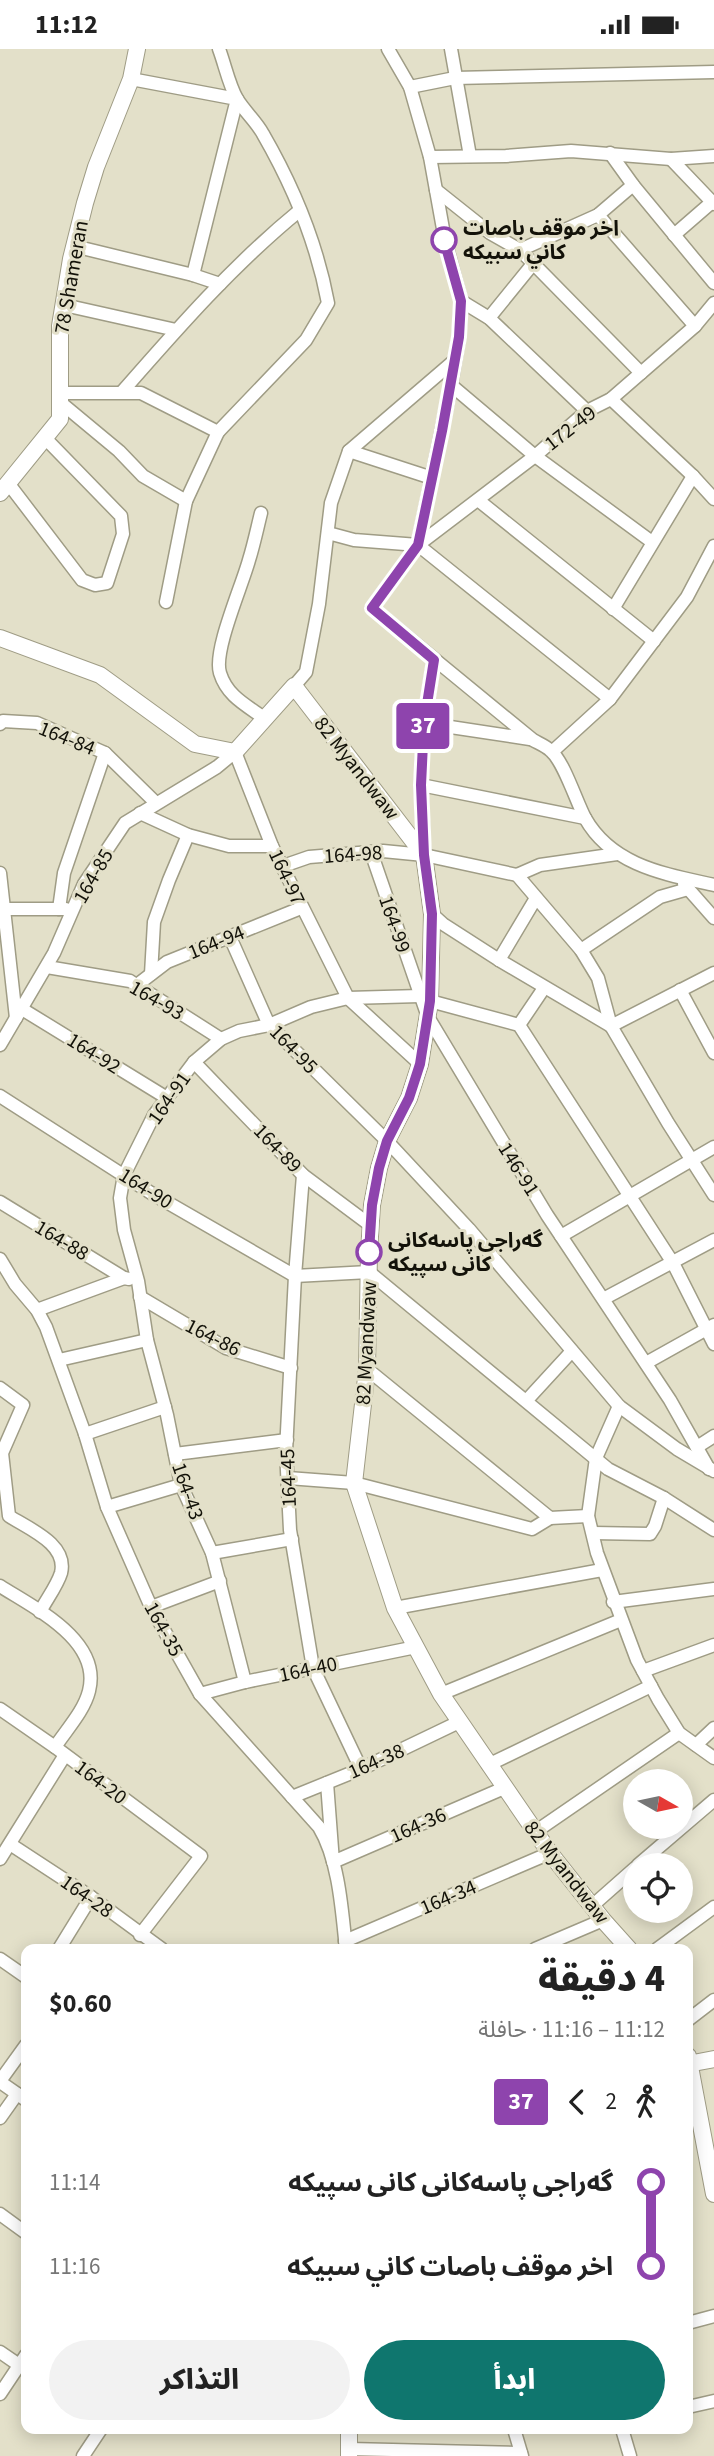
<!DOCTYPE html>
<html lang="ar">
<head>
<meta charset="utf-8">
<style>
	:root { --surface:#fff; --page:#f2f2f2; --text:#222; --muted:#767676; --accent:#0f766e }
	body { margin:0; font-family:"Source Sans 3","Noto Sans Arabic",sans-serif; background:var(--page); color:var(--text); direction:rtl; height:100vh; display:flex; flex-direction:column; font-size:26px; white-space:nowrap }
	* { box-sizing:border-box; margin:0 }
	p { font-size:23px; color:var(--muted) }
	.icon { flex:none; width:38px; height:38px; fill:none; stroke:currentColor; stroke-width:2; stroke-linecap:round; stroke-linejoin:round }
	.map { position:relative; flex:1; overflow:hidden; direction:ltr }
	.panel { position:absolute; left:21px; top:1895px; width:672px; height:490px; display:flex; flex-direction:column; background:var(--surface); border-radius:14px; box-shadow:0 4px 18px #0003; direction:rtl }
	.panel>* { flex:none }
	.badge { padding:0 14px; border-radius:5px; font-size:24px; line-height:46px }
	.needle { width:46px; rotate:99deg }
	.buttons { position:absolute; left:623px; top:1720px; display:grid; gap:14px }
	.buttons a { display:grid; place-items:center; width:70px; height:70px; border-radius:50%; background:var(--surface); box-shadow:0 4px 18px #0003; font-size:35px }
	.map>.badge { position:absolute; translate:-50% -50%; box-shadow:0 0 0 4px #fff }
	.legs { display:flex; align-items:center; gap:10px; height:77px; padding:0 28px; font-size:23px }
	.legs p { margin-inline-start:auto }
	.headline { display:flex; align-items:center; justify-content:space-between; height:119px; padding:0 28px }
	h1 { font-size:38px; font-weight:800; line-height:52px }
	.button { display:flex; gap:14px; margin-top:auto; padding:14px 28px }
	.button a { flex:1; height:80px; border-radius:42px; background:var(--accent); color:#fff; font-size:28px; font-weight:800; line-height:80px; text-align:center }
	.button a+a { background:var(--page); color:var(--text) }
	ul { padding:0 28px; list-style:none }
	li { display:flex; align-items:center; gap:24px; height:84px; font-size:26px }
	li i { display:grid; place-items:center; width:10px; height:100%; margin:0 9px; background:currentColor }
	li i::after { content:''; width:18px; height:18px; margin:-9px; border:5px solid; border-radius:50%; background:var(--surface) }
	li p { margin-inline-start:auto }
	li:first-child i { background:linear-gradient(#0000 50%,currentColor 0) }
	li:last-child i { background:linear-gradient(currentColor 50%,#0000 0) }
	.status { display:flex; justify-content:space-between; align-items:center; height:49px; padding:0 35px; background:var(--surface); direction:ltr }
	.status svg { height:19px; fill:currentColor }
	.map>svg:first-child { display:block }
	.lines { fill:none; stroke-linecap:round; stroke-linejoin:round }
	.minor-casing { stroke:#9f9c85; stroke-width:15 }
	.tertiary-casing { stroke:#9f9c85; stroke-width:18 }
	.minor { stroke:#fff; stroke-width:12 }
	.tertiary { stroke:#fff; stroke-width:16 }
	.line-1-casing { stroke:#fff; stroke-width:16 }
	.line-1 { stroke:#8e44ad; stroke-width:10 }
	.stop-1-dot { fill:#fff; stroke:#8e44ad; stroke-width:3.5 }
	.labels { text-anchor:middle; dominant-baseline:central; stroke-width:6; stroke-linejoin:round; paint-order:stroke }
	.stop-label { font-size:21px; font-weight:bold; fill:#131209; stroke:#e3e0c9; text-anchor:start }
	.street-label { font-size:21px; fill:#131209; stroke:#e3e0c9 }
</style>
</head>
<body>
<div class="status"><b>11:12</b><svg viewBox="0 0 49 12"><path d="M0 12V9h3v3zM5 12V6h3v6zM10 12V3h3v9zM15 12V0h3v12zM26 1h20v11H26zM47 4h2v5h-2z"/></svg></div>
<div class="map">
<svg width="714" height="2407" viewBox="0 0 714 2407">
	<rect width="100%" height="100%" fill="#e3e0c9"/>
	<g class="lines">
		<defs>
			<g id="minor">
				<path d="M388 0 410 38 430 108 445 191 461 252 459 288 451 336 418 496 372 559 533 691C538 694 546 697 551 702 564 713 576 752 585 769 612 817 665 825 714 836"/>
				<polyline points="451,0 470,107"/>
				<polyline points="131,30 237,50 193,226"/>
				<polyline points="410,38 455,29 714,23"/>
				<polyline points="610,104 633,136 714,234"/>
				<polyline points="430,108 506,107 571,102 671,110 714,107"/>
				<polyline points="671,110 714,155"/>
				<polyline points="436,141 490,184 520,201 641,324"/>
				<polyline points="598,166 695,277"/>
				<polyline points="674,186 712,153"/>
				<polyline points="74,197 193,226 220,235"/>
				<polyline points="520,201 598,166 633,136"/>
				<polyline points="461,252 489,269 587,362"/>
				<polyline points="64,256 176,281"/>
				<polyline points="489,269 532,216"/>
				<polyline points="451,336 535,407 652,493"/>
				<path d="M122 343C178 279 233 216 299 162"/>
				<path d="M60 344H141L218 383 306 291 328 254C317 195 293 137 263 85 256 72 245 63 237 50 229 36 225 16 219 0"/>
				<polyline points="611,350 693,427 714,450"/>
				<polyline points="60,353 119,402 143,427 186,452"/>
				<polyline points="349,402 432,429"/>
				<polyline points="8,434 82,531 95,536 107,534 123,485 121,467 45,389"/>
				<polyline points="478,451 654,592"/>
				<path d="M261 464C257 480 254 495 249 511 242 537 213 602 220 624 227 647 246 656 264 669"/>
				<polyline points="328,484 354,491 418,496 610,650"/>
				<polyline points="418,496 535,407 587,362 611,350 695,277 714,254"/>
				<polyline points="166,553 186,452 218,383"/>
				<polyline points="613,560 693,427"/>
				<polyline points="294,637 306,623 319,555 331,454 349,402 455,311"/>
				<polyline points="424,674 530,690"/>
				<polyline points="0,675 3,672 37,674 105,704 156,754"/>
				<polyline points="553,702 610,650 687,548 714,497"/>
				<polyline points="421,736 585,769"/>
				<polyline points="140,764 188,786 229,797 272,797"/>
				<polyline points="371,803 428,968 547,1166 670,1351 709,1420"/>
				<polyline points="424,806 421,736 424,674 434,611"/>
				<polyline points="283,817 309,808 383,802 424,806 517,826 540,816 617,805"/>
				<polyline points="0,824 16,969"/>
				<polyline points="517,826 581,901 598,929 611,977 668,1074 714,1146"/>
				<polyline points="684,835 714,869"/>
				<polyline points="0,860 66,860"/>
				<polyline points="59,860 64,824 105,704"/>
				<polyline points="432,865 443,875 499,911 611,977"/>
				<polyline points="230,888 269,976 387,1092 469,1180 619,1357 677,1400 714,1422"/>
				<polyline points="581,901 660,848 688,840"/>
				<polyline points="499,911 536,849"/>
				<polyline points="47,918 130,932 221,990"/>
				<polyline points="151,925 154,873 169,831 188,786"/>
				<polyline points="137,936 167,913 301,859"/>
				<polyline points="680,941 714,1004"/>
				<polyline points="430,952 519,976 673,1214 714,1295"/>
				<polyline points="22,960 167,1049"/>
				<polyline points="519,976 544,939"/>
				<polyline points="611,977 714,924"/>
				<polyline points="0,996 54,904 84,835 125,774 217,718 235,703 272,797 348,949 420,1015"/>
				<polyline points="194,1013 303,1126 370,1176"/>
				<polyline points="0,1047 151,1144 295,1227 369,1223 608,1420 664,1449 714,1481"/>
				<polyline points="303,1126 295,1227 286,1402 290,1481 313,1619 361,1720"/>
				<polyline points="0,1153 124,1229"/>
				<polyline points="561,1187 714,1098"/>
				<path d="M0 1210 15 1235 37 1261 46 1278 85 1385 107 1458 151 1558 200 1645 319 1778C339 1811 342 1862 346 1900"/>
				<polyline points="140,1248 226,1299 291,1319"/>
				<polyline points="605,1249 714,1191"/>
				<polyline points="37,1261 124,1229 129,1230"/>
				<polyline points="59,1311 147,1291"/>
				<polyline points="646,1314 714,1276"/>
				<polyline points="367,1320 550,1469 588,1467"/>
				<path d="M0 1339 23 1356 2 1404 9 1467C29 1480 68 1495 61 1524 57 1537 46 1551 40 1563"/>
				<polyline points="527,1351 572,1302"/>
				<polyline points="619,1357 596,1409 588,1467 597,1504 637,1611 658,1650 679,1684 714,1709"/>
				<polyline points="85,1385 165,1358"/>
				<polyline points="697,1398 714,1387"/>
				<polyline points="175,1405 287,1391"/>
				<polyline points="288,1429 354,1434 532,1480 550,1469"/>
				<polyline points="107,1458 181,1436"/>
				<polyline points="593,1484 650,1485 655,1477 664,1449"/>
				<polyline points="212,1504 292,1490"/>
				<path d="M0 1537C34 1559 102 1591 89 1642 84 1662 67 1680 55 1698"/>
				<polyline points="613,1553 714,1540"/>
				<polyline points="151,1558 220,1532"/>
				<polyline points="395,1559 602,1521"/>
				<polyline points="643,1622 714,1596"/>
				<polyline points="245,1633 212,1504 181,1436 167,1366 147,1291 138,1232 124,1181 120,1149 124,1126 154,1066 194,1013 221,990 239,982 269,976 311,958 348,949 420,947"/>
				<polyline points="200,1645 245,1633 416,1598"/>
				<polyline points="441,1645 621,1571"/>
				<polyline points="0,1660 55,1698 201,1807 140,1886"/>
				<polyline points="696,1696 714,1679"/>
				<polyline points="488,1716 651,1637"/>
				<polyline points="327,1734 333,1813 504,1739"/>
				<polyline points="292,1748 361,1720 459,1673"/>
				<polyline points="535,1783 679,1684"/>
				<polyline points="10,1795 91,1848 162,1900"/>
				<polyline points="0,1810 65,1706"/>
				<polyline points="638,1816 714,1751"/>
				<polyline points="592,1857 635,1819"/>
				<polyline points="345,1892 550,1804"/>
				<polyline points="59,1900 91,1848"/>
				<polyline points="535,1900 603,1871"/>
				<polyline points="657,1900 714,1858"/>
				<polyline points="0,1910 26,1928"/>
				<polyline points="688,1971 714,1951"/>
				<polyline points="0,2032 26,1996"/>
				<polyline points="0,2033 26,2051"/>
				<polyline points="0,2069 17,2045"/>
				<polyline points="0,2165 26,2184"/>
				<polyline points="688,2274 714,2267"/>
				<polyline points="0,2303 19,2316"/>
				<polyline points="0,2345 26,2306"/>
				<polyline points="688,2358 714,2352"/>
				<polyline points="514,2380 522,2407"/>
				<polyline points="622,2380 630,2407"/>
				<polyline points="349,2400 521,2404"/>
				<polyline points="83,2407 101,2380"/>
			</g>
			<g id="tertiary">
				<polyline points="0,444 60,370 60,277 71,210 85,154 96,118 131,30 137,0"/>
				<polyline points="0,589 100,626 195,695 235,703 294,637 424,806 432,865 430,952 420,1015 409,1049 387,1092 379,1119 372,1156 369,1203 367,1320 354,1434 395,1559 441,1645 550,1804 603,1871 629,1900"/>
				<polyline points="688,2007 714,2145"/>
				<polyline points="688,2015 714,2010"/>
				<polyline points="349,2380 349,2407"/>
			</g>
		</defs>
		<use href="#minor" class="minor-casing"/>
		<use href="#tertiary" class="tertiary-casing"/>
		<use href="#minor" class="minor"/>
		<use href="#tertiary" class="tertiary"/>
	</g>
	<g class="lines">
		<defs>
			<polyline id="line-1" points="369,1203 372,1156 379,1119 387,1092 409,1049 420,1015 430,952 432,865 424,806 421,736 424,674 434,611 372,559 418,496 442,382 459,288 461,252 444,191"/>
		</defs>
		<use href="#line-1" class="line-1-casing"/>
		<use href="#line-1" class="line-1"/>
	</g>
	<g class="stop-1-dot">
		<circle cx="444" cy="191" r="12"/>
		<circle cx="369" cy="1203" r="12"/>
	</g>
	<g class="labels">
		<g class="stop-label">
			<text x="463" y="179">اخر موقف باصات<tspan x="463" dy="24">كاني سبيكه</tspan></text>
			<text x="388" y="1191">گەراجی پاسەکانی<tspan x="388" dy="24">کانی سپیکە</tspan></text>
		</g>
		<g class="street-label">
			<text transform="translate(71 228) rotate(-80)">78 Shameran</text>
			<text transform="translate(570 379) rotate(-38)">172-49</text>
			<text transform="translate(67 689) rotate(22)">164-84</text>
			<text transform="translate(357 719) rotate(52)">82 Myandwaw</text>
			<text transform="translate(353 805) rotate(-4)">164-98</text>
			<text transform="translate(93 827) rotate(-60)">164-85</text>
			<text transform="translate(287 828) rotate(65)">164-97</text>
			<text transform="translate(395 875) rotate(71)">164-99</text>
			<text transform="translate(216 893) rotate(-22)">164-94</text>
			<text transform="translate(157 951) rotate(30)">164-93</text>
			<text transform="translate(294 1000) rotate(46)">164-95</text>
			<text transform="translate(94 1004) rotate(32)">164-92</text>
			<text transform="translate(169 1049) rotate(-55)">164-91</text>
			<text transform="translate(278 1099) rotate(46)">164-89</text>
			<text transform="translate(519 1120) rotate(58)">146-91</text>
			<text transform="translate(146 1139) rotate(32)">164-90</text>
			<text transform="translate(62 1191) rotate(31)">164-88</text>
			<text transform="translate(213 1288) rotate(27)">164-86</text>
			<text transform="translate(366 1294) rotate(-87)">82 Myandwaw</text>
			<text transform="translate(288 1429) rotate(-92)">164-45</text>
			<text transform="translate(188 1442) rotate(71)">164-43</text>
			<text transform="translate(164 1580) rotate(61)">164-35</text>
			<text transform="translate(308 1620) rotate(-12)">164-40</text>
			<text transform="translate(376 1712) rotate(-24)">164-38</text>
			<text transform="translate(101 1733) rotate(37)">164-20</text>
			<text transform="translate(418 1776) rotate(-24)">164-36</text>
			<text transform="translate(567 1823) rotate(52)">82 Myandwaw</text>
			<text transform="translate(87 1847) rotate(35)">164-28</text>
			<text transform="translate(448 1848) rotate(-23)">164-34</text>
		</g>
	</g>
</svg>
<div class="buttons">
<a><svg class="needle" viewBox="-14 -14 28 28"><path d="M0-13l5 13h-10z" fill="#e53935"/><path d="M0 13l5-13h-10z" fill="#767676"/></svg></a>
<a><svg class="icon" aria-label="locate" viewBox="0 0 24 24"><circle cx="12" cy="12" r="6"/><path d="M12 2v4M12 18v4M2 12h4M18 12h4"/></svg></a>
</div>
<b class="badge" style="left:423px;top:677px;background:#8e44ad;color:#fff">37</b>
<section class="panel">
<div class="headline"><div><h1>4 دقيقة</h1><p>11:12 – 11:16 · حافلة</p></div><b>$0.60</b></div>
<div class="legs"><svg class="icon" aria-label="walk" viewBox="0 0 24 24"><circle cx="13" cy="4" r="2"/><path d="M13 8l-2 6 4 7M11 14l-3 7M7 12l3-4h3l4 4"/></svg>2<svg class="icon" aria-label="back" viewBox="0 0 24 24"><path d="M15 5l-7 7 7 7"/></svg><b class="badge" style="background:#8e44ad;color:#fff">37</b></div>
<ul>
<li><i style="color:#8e44ad"></i><b>گەراجی پاسەکانی کانی سپیکە</b><p>11:14</p></li>
<li><i style="color:#8e44ad"></i><b>اخر موقف باصات كاني سبيكه</b><p>11:16</p></li>
</ul>
<div class="button"><a>ابدأ</a><a>التذاكر</a></div>
</section>
</div>
</body>
</html>
